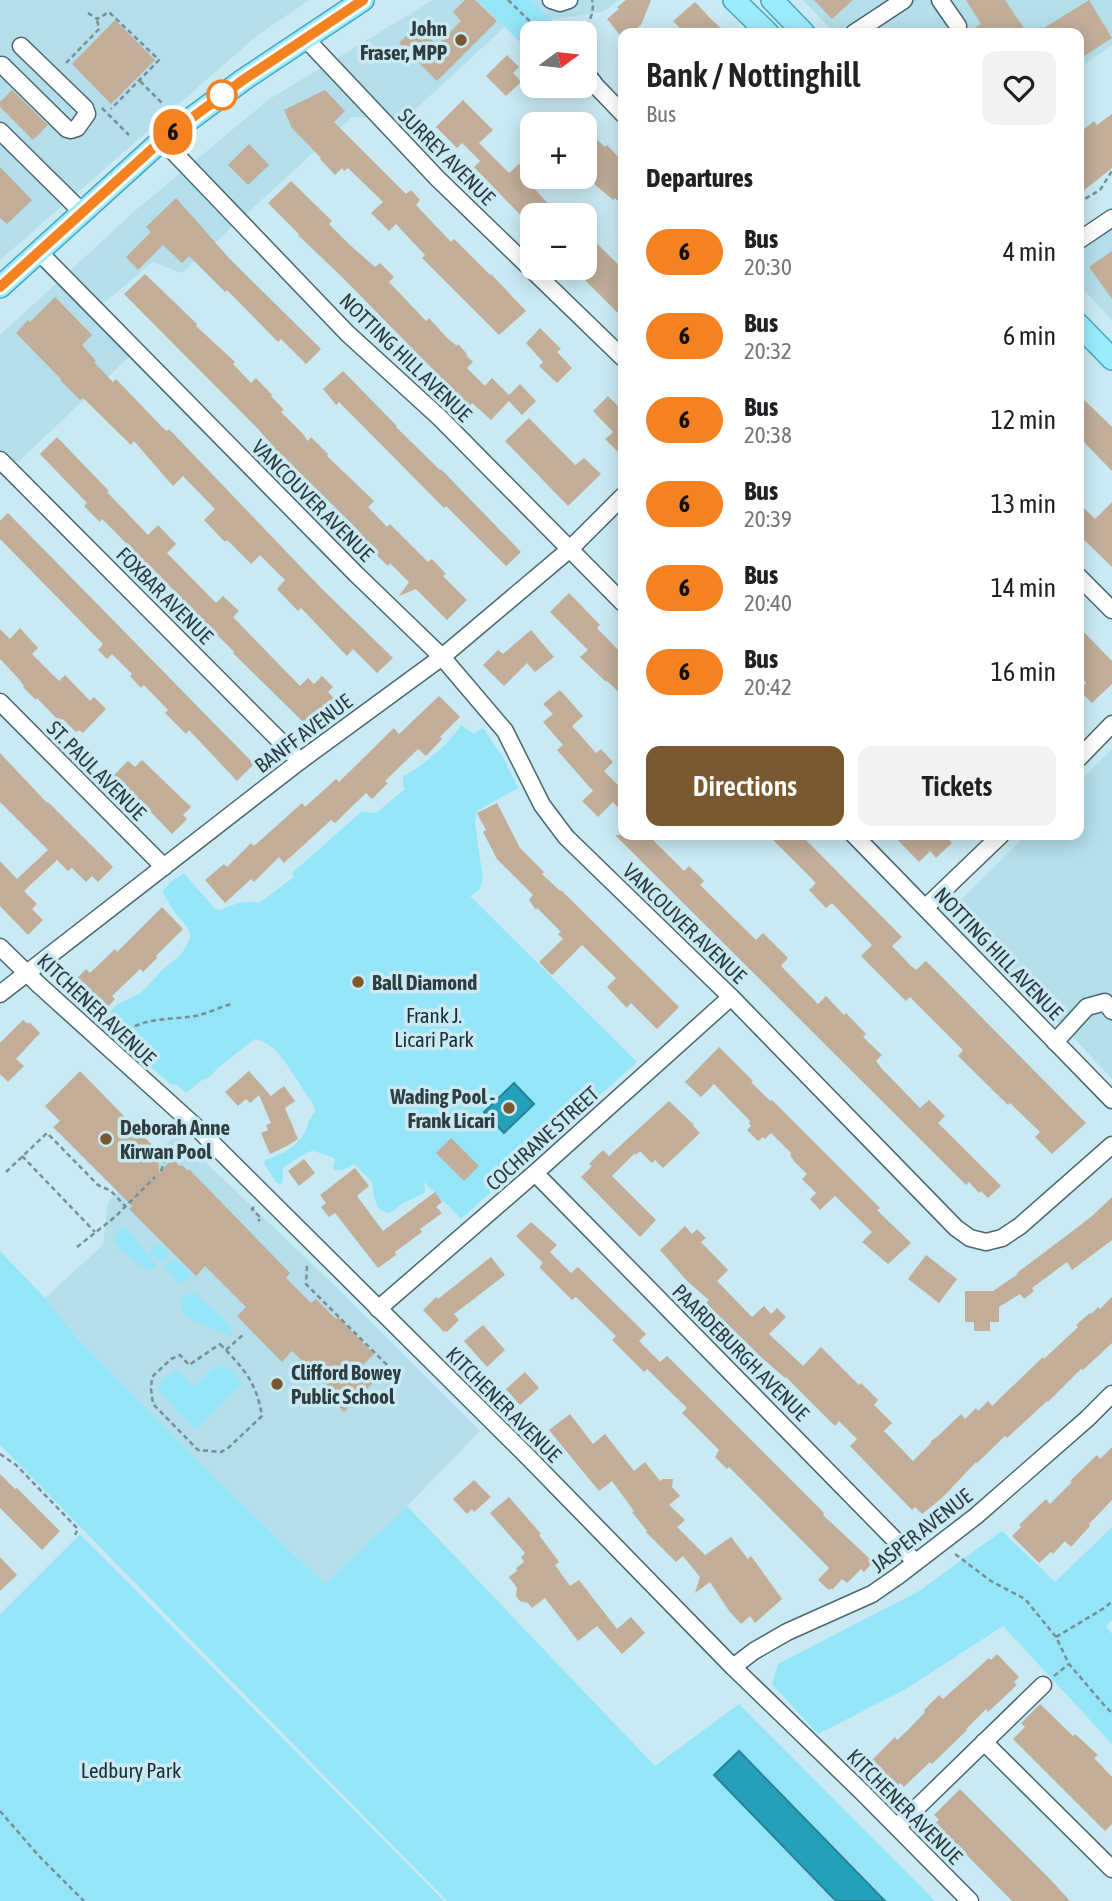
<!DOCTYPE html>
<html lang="en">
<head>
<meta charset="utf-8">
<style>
	:root { --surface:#fff; --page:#f2f2f2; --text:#202124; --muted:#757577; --accent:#7a5830 }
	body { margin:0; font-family:"Asap Condensed",sans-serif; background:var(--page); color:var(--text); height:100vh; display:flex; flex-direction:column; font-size:26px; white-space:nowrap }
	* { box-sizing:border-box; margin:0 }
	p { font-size:23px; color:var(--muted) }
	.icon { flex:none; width:38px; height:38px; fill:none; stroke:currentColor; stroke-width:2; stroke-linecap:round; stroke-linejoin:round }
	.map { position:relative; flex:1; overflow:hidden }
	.side { position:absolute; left:618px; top:28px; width:466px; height:812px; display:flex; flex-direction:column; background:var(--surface); border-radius:14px; box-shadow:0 4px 18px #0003 }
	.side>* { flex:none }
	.badge { padding:0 14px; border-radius:23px; font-size:24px; line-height:46px }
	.needle { width:46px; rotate:75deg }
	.controls { position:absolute; left:520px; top:21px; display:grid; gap:14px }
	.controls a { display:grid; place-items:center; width:77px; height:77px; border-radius:14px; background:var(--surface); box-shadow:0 4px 18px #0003; font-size:35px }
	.map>.badge { position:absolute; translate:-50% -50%; box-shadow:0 0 0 4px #fff }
	h2 { padding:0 28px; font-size:26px; line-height:63px }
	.round { display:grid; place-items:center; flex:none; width:74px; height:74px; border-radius:14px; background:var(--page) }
	.summary { display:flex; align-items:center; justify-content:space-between; height:119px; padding:0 28px }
	h1 { font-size:33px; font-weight:600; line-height:52px }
	.button { display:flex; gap:14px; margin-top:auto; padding:14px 28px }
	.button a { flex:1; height:80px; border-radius:14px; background:var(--accent); color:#fff; font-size:28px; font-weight:600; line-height:80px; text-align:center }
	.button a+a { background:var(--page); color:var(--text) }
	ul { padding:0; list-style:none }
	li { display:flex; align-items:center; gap:21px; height:84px; padding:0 28px }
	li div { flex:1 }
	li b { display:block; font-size:26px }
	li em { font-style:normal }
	li .badge { min-width:77px; font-weight:700; text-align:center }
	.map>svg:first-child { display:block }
	.built { fill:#b4dee9 }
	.green { fill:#95e5f9 }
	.water { fill:#25a0ba; stroke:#288295; stroke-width:2 }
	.building { fill:#c1ad98 }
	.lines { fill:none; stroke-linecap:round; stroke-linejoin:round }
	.minor-casing { stroke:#49676f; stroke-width:19 }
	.major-casing { stroke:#4aa6bc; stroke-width:24 }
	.path { stroke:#778e94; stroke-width:2.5; stroke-dasharray:5 3.5; stroke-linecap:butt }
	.minor { stroke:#fff; stroke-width:16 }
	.major { stroke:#9becfe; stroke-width:21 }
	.line-casing { stroke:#fff; stroke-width:16 }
	.line { stroke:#f58220; stroke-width:10 }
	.poi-dot { fill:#7a5830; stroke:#c9eaf3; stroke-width:2.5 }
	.stop-dot { fill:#fff; stroke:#f58220; stroke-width:3.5 }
	.labels { text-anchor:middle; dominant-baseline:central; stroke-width:7; stroke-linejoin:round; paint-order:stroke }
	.poi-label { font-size:21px; font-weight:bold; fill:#2f3c40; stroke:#c9eaf3; text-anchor:start }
	.street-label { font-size:21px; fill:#2f3c40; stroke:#c9eaf3 }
	.park-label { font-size:21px; fill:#1a2e33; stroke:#c9eaf3 }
</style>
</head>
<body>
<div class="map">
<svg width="1112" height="1901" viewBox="0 0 1112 1901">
	<rect width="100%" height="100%" fill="#c9eaf3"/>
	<g class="built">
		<polygon points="0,0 309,0 259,34 0,260"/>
		<polygon points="433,0 619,0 603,12 554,19 510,22 405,119 352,117 182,273 153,262 100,306 131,355 19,461 0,464 0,335 136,210 268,100"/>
		<polygon points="803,0 1112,0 1112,45 1078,69 1078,33 834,33"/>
		<polygon points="1112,228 1112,320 1078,284 1078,251"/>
		<polygon points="1112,749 1112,1079 1074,1038 958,923 960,901 1026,835 1078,835 1078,783"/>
		<polygon points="176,1134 333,1284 480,1431 407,1506 325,1584 219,1482 76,1337 45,1298 103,1245 108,1202"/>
	</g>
	<g class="green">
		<polygon points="478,0 531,0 552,21 545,33 532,33 532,54"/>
		<path d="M461 725 474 734 483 728 503 757 518 788 477 811 475 823 483 879 479 890 470 896 637 1062 461 1219 424 1182 425 1193 405 1202 392 1212 387 1213 378 1208 374 1197 372 1182 354 1164 344 1170H333L335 1158C328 1156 319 1152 312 1151 308 1151 284 1166 283 1169 282 1173 283 1177 283 1181L281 1184 277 1183 264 1164 265 1160C279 1156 298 1146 305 1132 309 1124 309 1118 315 1112 315 1104 309 1099 305 1092 292 1074 279 1044 255 1039L219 1067 207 1079 202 1080 186 1093 177 1085 171 1084 99 1024 102 1022 104 1017 118 1004 141 993 164 968 181 955 191 937 187 927 173 910 162 891 168 886 169 883 184 873 215 909 220 910C234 904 244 900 259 903L294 877 292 873 361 812 376 813 405 789 403 787V776C420 769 452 741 461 725Z"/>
		<path d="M121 1228H125L149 1255 157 1267C152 1269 152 1270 146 1268 139 1266 112 1244 114 1238 115 1234 118 1231 121 1228Z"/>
		<polygon points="157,1245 169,1252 164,1261 159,1260 150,1253 152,1247"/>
		<polygon points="0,1251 45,1298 76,1337 219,1482 325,1584 407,1506 655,1766 739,1704 935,1901 447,1901 0,1445"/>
		<polygon points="171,1260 183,1265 191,1275 180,1285 165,1268 164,1266"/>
		<path d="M196 1293 229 1325 232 1336C224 1334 194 1322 188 1317 182 1312 181 1303 184 1296Z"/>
		<path d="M214 1367 229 1368 243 1383 195 1430 157 1389C163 1379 167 1375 178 1370L194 1387Z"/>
		<polygon points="1112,1527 1112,1620 1106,1626 1112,1634 1112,1744 1003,1626 906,1689 818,1734 772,1684 778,1664 919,1591 1002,1531 1055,1582"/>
		<polygon points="80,1534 444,1901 0,1901 0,1614"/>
	</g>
	<g class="water">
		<polygon points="514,1083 534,1104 504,1133 484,1112"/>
		<polygon points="739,1751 885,1901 836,1901 714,1775"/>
	</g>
	<g class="building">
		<polygon points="465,0 475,0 497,21 437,81 399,43 417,25 437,45 461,21 453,12"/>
		<polygon points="626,0 651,0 641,25 631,33 623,33 623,39 607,19 619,9 617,7"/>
		<polygon points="814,0 853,0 832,19"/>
		<polygon points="966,0 1005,0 1027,33 967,33 981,24"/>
		<polygon points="1089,0 1112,38 1078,60 1078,33 1036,33"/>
		<polygon points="695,2 711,19 726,33 685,33 673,21"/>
		<polygon points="115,20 155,60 111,104 72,64"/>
		<polygon points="507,55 519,67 513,73 521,82 506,96 486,76"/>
		<polygon points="12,90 48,125 33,140 0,107 0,102"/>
		<polygon points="325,90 345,111 334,122 406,194 411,190 420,200 416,205 451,242 454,239 490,275 491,274 526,311 499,335 422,258 425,255 396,224 389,231 371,213 383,202 348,168 344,171 342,168 335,175 320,159 321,158 292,128 284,110"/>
		<polygon points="463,100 493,130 479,143 509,173 519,164 536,182 532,186 552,208 544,215 532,215 532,227 474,167 480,161 462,143 457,148 436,127"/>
		<polygon points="1112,114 1112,168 1078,195 1078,134 1094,121 1097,125"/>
		<polygon points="584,128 605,147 607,145 623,162 623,206 615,198 613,200 584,175"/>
		<polygon points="249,144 269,165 248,185 228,165"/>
		<polygon points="0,167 32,200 7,224 0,218"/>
		<polygon points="291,181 332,221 329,224 350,245 375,267 380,263 394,277 389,282 426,321 429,318 447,338 457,346 458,344 467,354 466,355 473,362 467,368 485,386 492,378 509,395 520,384 536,401 522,415 509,401 491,420 472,403 469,406 342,277 298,235 299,234 268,203"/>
		<polygon points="176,198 229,258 321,349 306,364 281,339 278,342 227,290 225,292 189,256 182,263 163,245 138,270 126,257 151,232 146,227"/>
		<polygon points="584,231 623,269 623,318 573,268 584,268"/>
		<polygon points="1112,251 1112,299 1089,267"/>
		<polygon points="145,274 197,324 196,326 235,362 233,364 251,383 256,378 272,395 271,396 284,410 281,412 302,433 308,441 311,437 328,454 327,456 374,501 368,507 387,527 390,524 428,562 432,559 446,574 443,576 467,600 447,620 416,589 399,596 409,582 390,563 388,566 359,538 362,535 358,530 281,454 280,455 271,446 272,445 258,429 124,294"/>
		<polygon points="55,297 92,335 82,345 96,361 94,362 113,382 116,379 163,428 167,431 169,429 321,588 393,658 377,673 353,649 347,656 301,608 298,611 277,589 285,580 260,555 251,564 227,540 225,542 204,520 215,509 183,476 173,486 134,441 131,445 83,398 80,400 60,380 61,379 16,333 28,320 30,322"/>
		<polygon points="540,328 561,349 557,352 572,368 557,383 539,366 543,362 526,343"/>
		<polygon points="343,371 397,426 396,427 440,470 441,469 521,552 506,566 446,506 444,508 339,402 336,405 323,389"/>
		<polygon points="1078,394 1112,427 1112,471 1078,436"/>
		<polygon points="608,396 623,411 623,457 605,439 613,432 593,411"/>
		<polygon points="529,418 575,465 584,458 601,474 568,506 505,441"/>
		<polygon points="57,437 109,491 107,492 148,535 158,525 176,544 167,553 216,603 223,596 239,611 233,617 300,686 308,678 314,684 322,676 333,687 328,692 335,699 318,716 317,714 306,725 233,653 234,652 152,568 149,571 131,552 133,550 102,519 100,522 84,506 87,503 40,454"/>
		<polygon points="1078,502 1095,519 1112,502 1112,567 1078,534"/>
		<polygon points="8,513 254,764 237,781 189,730 186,734 165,713 168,710 144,685 141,688 130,676 132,674 112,654 107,659 98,650 103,644 0,539 0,521"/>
		<polygon points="569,593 600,625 597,628 623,655 623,696 607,681 606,682 580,657 588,650 550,612"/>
		<polygon points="1078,626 1112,661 1112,684 1092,703 1079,690 1086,683 1078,675"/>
		<polygon points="20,628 38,648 32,654 59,681 65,675 90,701 94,697 106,709 83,733 79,730 76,732 63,719 60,722 37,698 36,700 23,687 24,686 18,678 0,659 0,629 10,639"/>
		<polygon points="531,630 554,657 535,672 527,663 504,686 483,665 498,650 503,654"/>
		<polygon points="560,690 583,716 572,726 596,753 601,749 613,762 604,771 623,790 623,813 613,802 598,817 582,801 593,791 557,750 563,745 543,722 553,714 543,704"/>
		<polygon points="439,696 460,717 440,737 442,739 426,756 418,749 385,781 388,783 372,799 366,793 335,823 331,820 284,863 279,857 254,882 251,879 225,903 205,880 224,864 227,867 251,843 254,846 302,803 305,807 336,779 339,782 394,728 399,734"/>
		<polygon points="0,753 47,803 48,802 113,867 98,882 92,876 86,882 72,868 68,871 57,860 24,891 37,904 32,909 43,920 28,935 0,906 0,861 17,879 48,850 0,802"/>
		<polygon points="142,760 191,807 183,815 187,819 172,834 151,812 149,814 113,776 128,761 135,767"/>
		<polygon points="497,803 520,848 544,872 542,874 560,891 561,890 679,1007 657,1029 631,1003 627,1008 607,987 616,978 582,945 552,975 539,962 563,939 558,934 561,932 537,908 536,910 529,900 533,895 497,859 483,832 486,830 477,813"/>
		<polygon points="615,835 648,835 684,871 689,866 704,881 700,885 756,940 763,933 788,958 781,966 818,1004 826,996 844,1015 846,1013 866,1034 863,1037 882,1055 876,1061 882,1069 920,1108 929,1100 945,1116 938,1123 1001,1186 988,1198 981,1191 979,1193 969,1182 966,1185"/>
		<polygon points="768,835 801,835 902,937 892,946 911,966 916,970 926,961 1086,1123 1052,1154 1035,1137 1040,1132 1010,1103 1008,1105 958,1056 963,1050 910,997 906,1001 861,956 872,945 832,903 826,908 809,890 816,883"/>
		<polygon points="893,835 945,835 952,843 936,858 930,851 919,862"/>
		<polygon points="162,907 183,929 156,956 157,958 143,972 140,969 112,996 115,999 101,1014 72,984 86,969 90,973 115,949 117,952"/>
		<polygon points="23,1020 28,1024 29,1022 40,1033 16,1059 24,1066 8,1082 0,1074 0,1043"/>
		<polygon points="719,1047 753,1081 751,1082 770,1101 772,1100 880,1208 877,1210 911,1243 888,1264 862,1242 872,1232 835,1196 820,1210 810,1199 816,1193 802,1179 807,1174 794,1161 790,1155 791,1153 771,1133 765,1139 763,1137 758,1141 747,1130 751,1126 749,1123 750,1121 714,1084 701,1097 685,1082"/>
		<polygon points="80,1071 158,1151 159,1172 174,1158 179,1166 182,1165 188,1171 189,1169 290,1273 286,1278 311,1303 316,1299 336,1319 338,1317 374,1354 363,1365 377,1379 344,1412 330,1398 335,1393 292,1351 282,1362 237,1316 246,1307 205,1266 196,1276 129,1209 132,1206 53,1127 60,1121 45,1106"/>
		<polygon points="249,1071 271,1096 284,1086 295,1101 285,1108 298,1139 287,1146 270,1154 261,1133 268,1130 266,1125 271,1123 259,1095 250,1103 246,1099 238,1106 225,1092"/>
		<polygon points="669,1101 694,1125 693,1126 700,1133 663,1168 655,1160 652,1163 640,1151 636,1155 635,1153 612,1176 656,1220 640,1237 581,1177 592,1166 589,1164 603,1150 609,1156"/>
		<polygon points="451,1138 479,1166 464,1181 436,1153"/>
		<polygon points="304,1159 315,1173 299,1186 288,1171"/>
		<polygon points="355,1168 369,1186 357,1196 383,1231 435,1192 442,1202 436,1207 442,1213 420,1229 422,1232 395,1252 396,1255 378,1268 335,1213 329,1217 321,1207 326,1203 320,1195"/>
		<polygon points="1112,1197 1112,1240 1072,1270 1067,1262 1032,1288 1034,1291 1024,1299 1020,1294 999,1307 999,1322 990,1322 990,1331 974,1331 974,1322 965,1322 965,1291 993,1291 1018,1274 1017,1273 1091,1217"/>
		<polygon points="531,1222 557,1245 550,1252 571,1273 578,1267 646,1334 639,1341 660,1362 667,1356 824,1513 823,1515 873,1562 864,1572 861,1569 847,1583 842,1579 832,1590 831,1588 829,1590 818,1580 829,1568 729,1467 727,1469 715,1457 719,1450 682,1413 687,1408 647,1369 644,1372 612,1340 616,1336 576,1297 572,1300 540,1268 540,1266 543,1263 516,1236"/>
		<polygon points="685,1226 692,1234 697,1229 706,1238 701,1242 728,1270 717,1281 752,1317 764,1306 771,1314 777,1308 786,1317 769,1334 803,1366 821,1347 859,1385 861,1383 878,1400 874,1405 892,1423 884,1431 913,1461 931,1443 931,1441 938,1436 961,1414 965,1419 976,1408 978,1411 988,1401 992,1406 1043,1357 1044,1359 1078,1327 1076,1325 1090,1313 1091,1314 1098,1307 1100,1309 1112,1297 1112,1343 1083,1370 1081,1369 1048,1402 1047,1401 1007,1438 1005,1436 977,1463 976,1462 942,1498 922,1514 915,1507 912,1510 850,1446 857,1439 839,1421 835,1426 786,1377 785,1378 761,1357 706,1303 709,1300 687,1281 660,1250"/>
		<polygon points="926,1255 957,1279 939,1303 908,1279"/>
		<polygon points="491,1257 505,1275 454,1314 459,1320 447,1332 445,1331 444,1332 423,1310 436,1297 438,1299"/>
		<polygon points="483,1325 505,1350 487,1367 464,1341"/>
		<polygon points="525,1372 539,1388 520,1405 506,1389"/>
		<polygon points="570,1414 593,1444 605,1434 634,1471 645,1462 660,1481 663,1479 673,1479 672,1487 680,1496 669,1505 685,1520 677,1527 705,1555 731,1537 748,1559 751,1556 782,1599 755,1623 750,1616 741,1624 729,1611 710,1582 695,1593 700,1577 683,1556 676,1562 646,1532 647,1531 632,1512 634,1511 612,1481 599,1491 549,1430"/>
		<polygon points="1112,1447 1112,1500 1089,1524 1090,1526 1071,1547 1065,1541 1053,1554 1051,1552 1039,1563 1012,1536 1021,1527 1019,1525 1046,1499 1050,1504 1072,1482 1070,1481 1097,1455 1100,1459"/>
		<polygon points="0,1474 15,1489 17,1488 60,1531 42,1550 0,1508"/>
		<polygon points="474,1480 491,1497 474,1512 472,1509 467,1514 453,1499"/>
		<polygon points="509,1497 541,1534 539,1535 559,1562 555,1565 570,1586 579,1580 617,1629 631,1617 645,1633 622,1654 597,1626 578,1641 545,1598 532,1608 528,1603 520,1601 516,1596 517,1588 509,1577 517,1571 516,1568 524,1562 521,1557 525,1553 490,1513"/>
		<polygon points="0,1557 17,1575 0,1591"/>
		<polygon points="997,1654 1019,1677 1014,1682 1017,1685 988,1712 986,1709 966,1729 967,1730 932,1764 930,1762 904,1787 900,1783 894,1789 869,1763 895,1737 897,1740 907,1731 925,1712 924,1710 939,1695 943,1699 989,1658 991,1660"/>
		<polygon points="1040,1704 1073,1736 1075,1734 1098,1755 1094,1758 1112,1777 1112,1824 1105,1831 1013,1739 1025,1727 1021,1723"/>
		<polygon points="960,1789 1049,1878 1070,1901 1012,1901 951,1839 935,1823 939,1820 934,1815"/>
	</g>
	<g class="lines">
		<defs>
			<g id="minor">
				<polyline points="551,0 560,3 569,0"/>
				<polyline points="940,0 958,26"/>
				<polyline points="854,33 904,0"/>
				<polyline points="305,38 437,178 623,358"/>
				<polyline points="2,65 67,129 71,130 77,128 87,114 85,108 21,46"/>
				<polyline points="584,70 596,86 623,114"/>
				<polyline points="0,131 82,212"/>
				<polyline points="162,140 347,333 440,418 623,603"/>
				<polyline points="1078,241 1112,218"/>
				<polyline points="38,251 356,574 442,657 505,731 542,805 566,837 731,997 956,1228 970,1238 986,1242 1002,1238 1020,1226 1112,1145"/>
				<polyline points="0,460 300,761"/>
				<polyline points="1078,576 1112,610"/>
				<polyline points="0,702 164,867"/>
				<polyline points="1078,759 1112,724"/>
				<polyline points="854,835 1112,1100"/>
				<polyline points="926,907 1001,835"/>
				<polyline points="0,947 38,984 194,1125 527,1456 733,1667 861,1791 970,1901"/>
				<polyline points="0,994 300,761 442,657 570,549 623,496"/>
				<polyline points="1055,1042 1087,1007 1105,1002 1112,1011"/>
				<polyline points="535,1173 896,1541 915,1562"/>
				<polyline points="378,1309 535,1173 731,997"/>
				<polyline points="733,1667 754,1651 787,1632 872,1594 898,1576 976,1516 1088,1418 1112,1394"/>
				<polyline points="984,1742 1112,1869"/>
				<polyline points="897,1827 1043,1685"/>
			</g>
			<g id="major">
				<polyline points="734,0 768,33"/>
				<polyline points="772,0 804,33"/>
				<polyline points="0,287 162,140 243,80 363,0"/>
				<polyline points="1078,324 1112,359"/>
			</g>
		</defs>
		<use href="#minor" class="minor-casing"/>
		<use href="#major" class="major-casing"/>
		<g class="path">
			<polyline points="508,0 542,33"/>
			<polyline points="88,13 97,19 109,12 159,60 111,109"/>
			<path d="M581 33C589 23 595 13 592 0"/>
			<polyline points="66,63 99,29 97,19"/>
			<polyline points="140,81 164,105"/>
			<polyline points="102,108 129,135"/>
			<polyline points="1078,203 1100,190 1112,171"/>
			<path d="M121 1036C141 1015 174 1021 200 1015 210 1012 221 1007 231 1004"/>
			<polyline points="22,1156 95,1232"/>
			<path d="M161 1171C165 1159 170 1150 183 1147"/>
			<polyline points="6,1172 47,1133 98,1185 111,1191 126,1207"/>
			<polyline points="254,1207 252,1209 261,1218 258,1221"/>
			<polyline points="77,1247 115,1217 155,1177"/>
			<polyline points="307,1266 306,1284 395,1373"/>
			<path d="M220 1344C244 1369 256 1381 262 1416L227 1449 221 1452 198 1450 153 1404 151 1389 152 1377 171 1359 180 1355 189 1365Z"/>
			<polyline points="226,1350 245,1333"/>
			<polyline points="0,1454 16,1465 78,1529 75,1535"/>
			<polyline points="955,1554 991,1581 1025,1599 1056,1637 1069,1664 1104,1705 1112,1713"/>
			<polyline points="1056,1637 1106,1607 1112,1601"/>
			<polyline points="1054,1676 1069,1664"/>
			<polyline points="0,1811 38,1855 84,1901"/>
		</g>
		<use href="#minor" class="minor"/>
		<use href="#major" class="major"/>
	</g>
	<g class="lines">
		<defs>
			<polyline id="line" points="0,287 162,140 243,80 363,0"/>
		</defs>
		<use href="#line" class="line-casing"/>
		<use href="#line" class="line"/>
	</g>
	<g class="poi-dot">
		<circle cx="461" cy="40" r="7"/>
		<circle cx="358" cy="982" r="7"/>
		<circle cx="509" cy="1108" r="7"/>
		<circle cx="106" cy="1139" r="7"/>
		<circle cx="277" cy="1384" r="7"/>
	</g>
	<circle class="stop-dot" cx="222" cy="95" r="14"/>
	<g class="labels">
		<g class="poi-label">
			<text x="447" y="28" text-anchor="end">John<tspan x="447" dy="24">Fraser, MPP</tspan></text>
			<text x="372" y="982">Ball Diamond</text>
			<text x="495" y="1096" text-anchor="end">Wading Pool -<tspan x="495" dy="24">Frank Licari</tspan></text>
			<text x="120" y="1127">Deborah Anne<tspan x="120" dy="24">Kirwan Pool</tspan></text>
			<text x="291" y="1372">Clifford Bowey<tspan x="291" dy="24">Public School</tspan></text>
		</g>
		<g class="street-label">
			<text transform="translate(447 156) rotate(45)">SURREY AVENUE</text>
			<text transform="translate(406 357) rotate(44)">NOTTING HILL AVENUE</text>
			<text transform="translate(313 500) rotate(45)">VANCOUVER AVENUE</text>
			<text transform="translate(165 595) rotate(45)">FOXBAR AVENUE</text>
			<text transform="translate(303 733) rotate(-37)">BANFF AVENUE</text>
			<text transform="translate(97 770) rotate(45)">ST. PAUL AVENUE</text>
			<text transform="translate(685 923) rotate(44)">VANCOUVER AVENUE</text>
			<text transform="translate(999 953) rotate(46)">NOTTING HILL AVENUE</text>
			<text transform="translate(97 1009) rotate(43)">KITCHENER AVENUE</text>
			<text transform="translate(542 1138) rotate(-42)">COCHRANE STREET</text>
			<text transform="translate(741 1352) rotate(45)">PAARDEBURGH AVENUE</text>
			<text transform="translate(504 1404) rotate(45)">KITCHENER AVENUE</text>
			<text transform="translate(921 1530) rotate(-38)">JASPER AVENUE</text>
			<text transform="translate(905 1806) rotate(45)">KITCHENER AVENUE</text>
		</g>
		<g class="park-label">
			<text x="434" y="1015">Frank J.<tspan x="434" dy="24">Licari Park</tspan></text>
			<text x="131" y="1770">Ledbury Park</text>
		</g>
	</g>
</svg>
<div class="controls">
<a><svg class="needle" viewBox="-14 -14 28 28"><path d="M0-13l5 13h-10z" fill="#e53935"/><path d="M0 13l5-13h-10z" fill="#757577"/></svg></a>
<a>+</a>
<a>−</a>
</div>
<b class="badge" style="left:173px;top:132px;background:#f58220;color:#111">6</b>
<section class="side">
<div class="summary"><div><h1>Bank / Nottinghill</h1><p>Bus</p></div><a class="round"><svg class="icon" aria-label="heart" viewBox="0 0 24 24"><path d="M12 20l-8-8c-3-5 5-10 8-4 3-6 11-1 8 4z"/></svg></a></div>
<h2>Departures</h2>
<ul>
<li><span class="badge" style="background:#f58220;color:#111">6</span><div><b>Bus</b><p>20:30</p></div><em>4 min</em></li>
<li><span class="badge" style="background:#f58220;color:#111">6</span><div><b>Bus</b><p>20:32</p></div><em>6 min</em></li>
<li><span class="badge" style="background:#f58220;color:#111">6</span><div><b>Bus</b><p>20:38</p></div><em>12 min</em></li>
<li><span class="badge" style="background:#f58220;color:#111">6</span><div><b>Bus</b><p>20:39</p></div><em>13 min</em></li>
<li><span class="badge" style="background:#f58220;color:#111">6</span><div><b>Bus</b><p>20:40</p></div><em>14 min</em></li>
<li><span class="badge" style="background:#f58220;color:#111">6</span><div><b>Bus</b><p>20:42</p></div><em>16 min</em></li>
</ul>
<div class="button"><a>Directions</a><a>Tickets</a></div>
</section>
</div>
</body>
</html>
